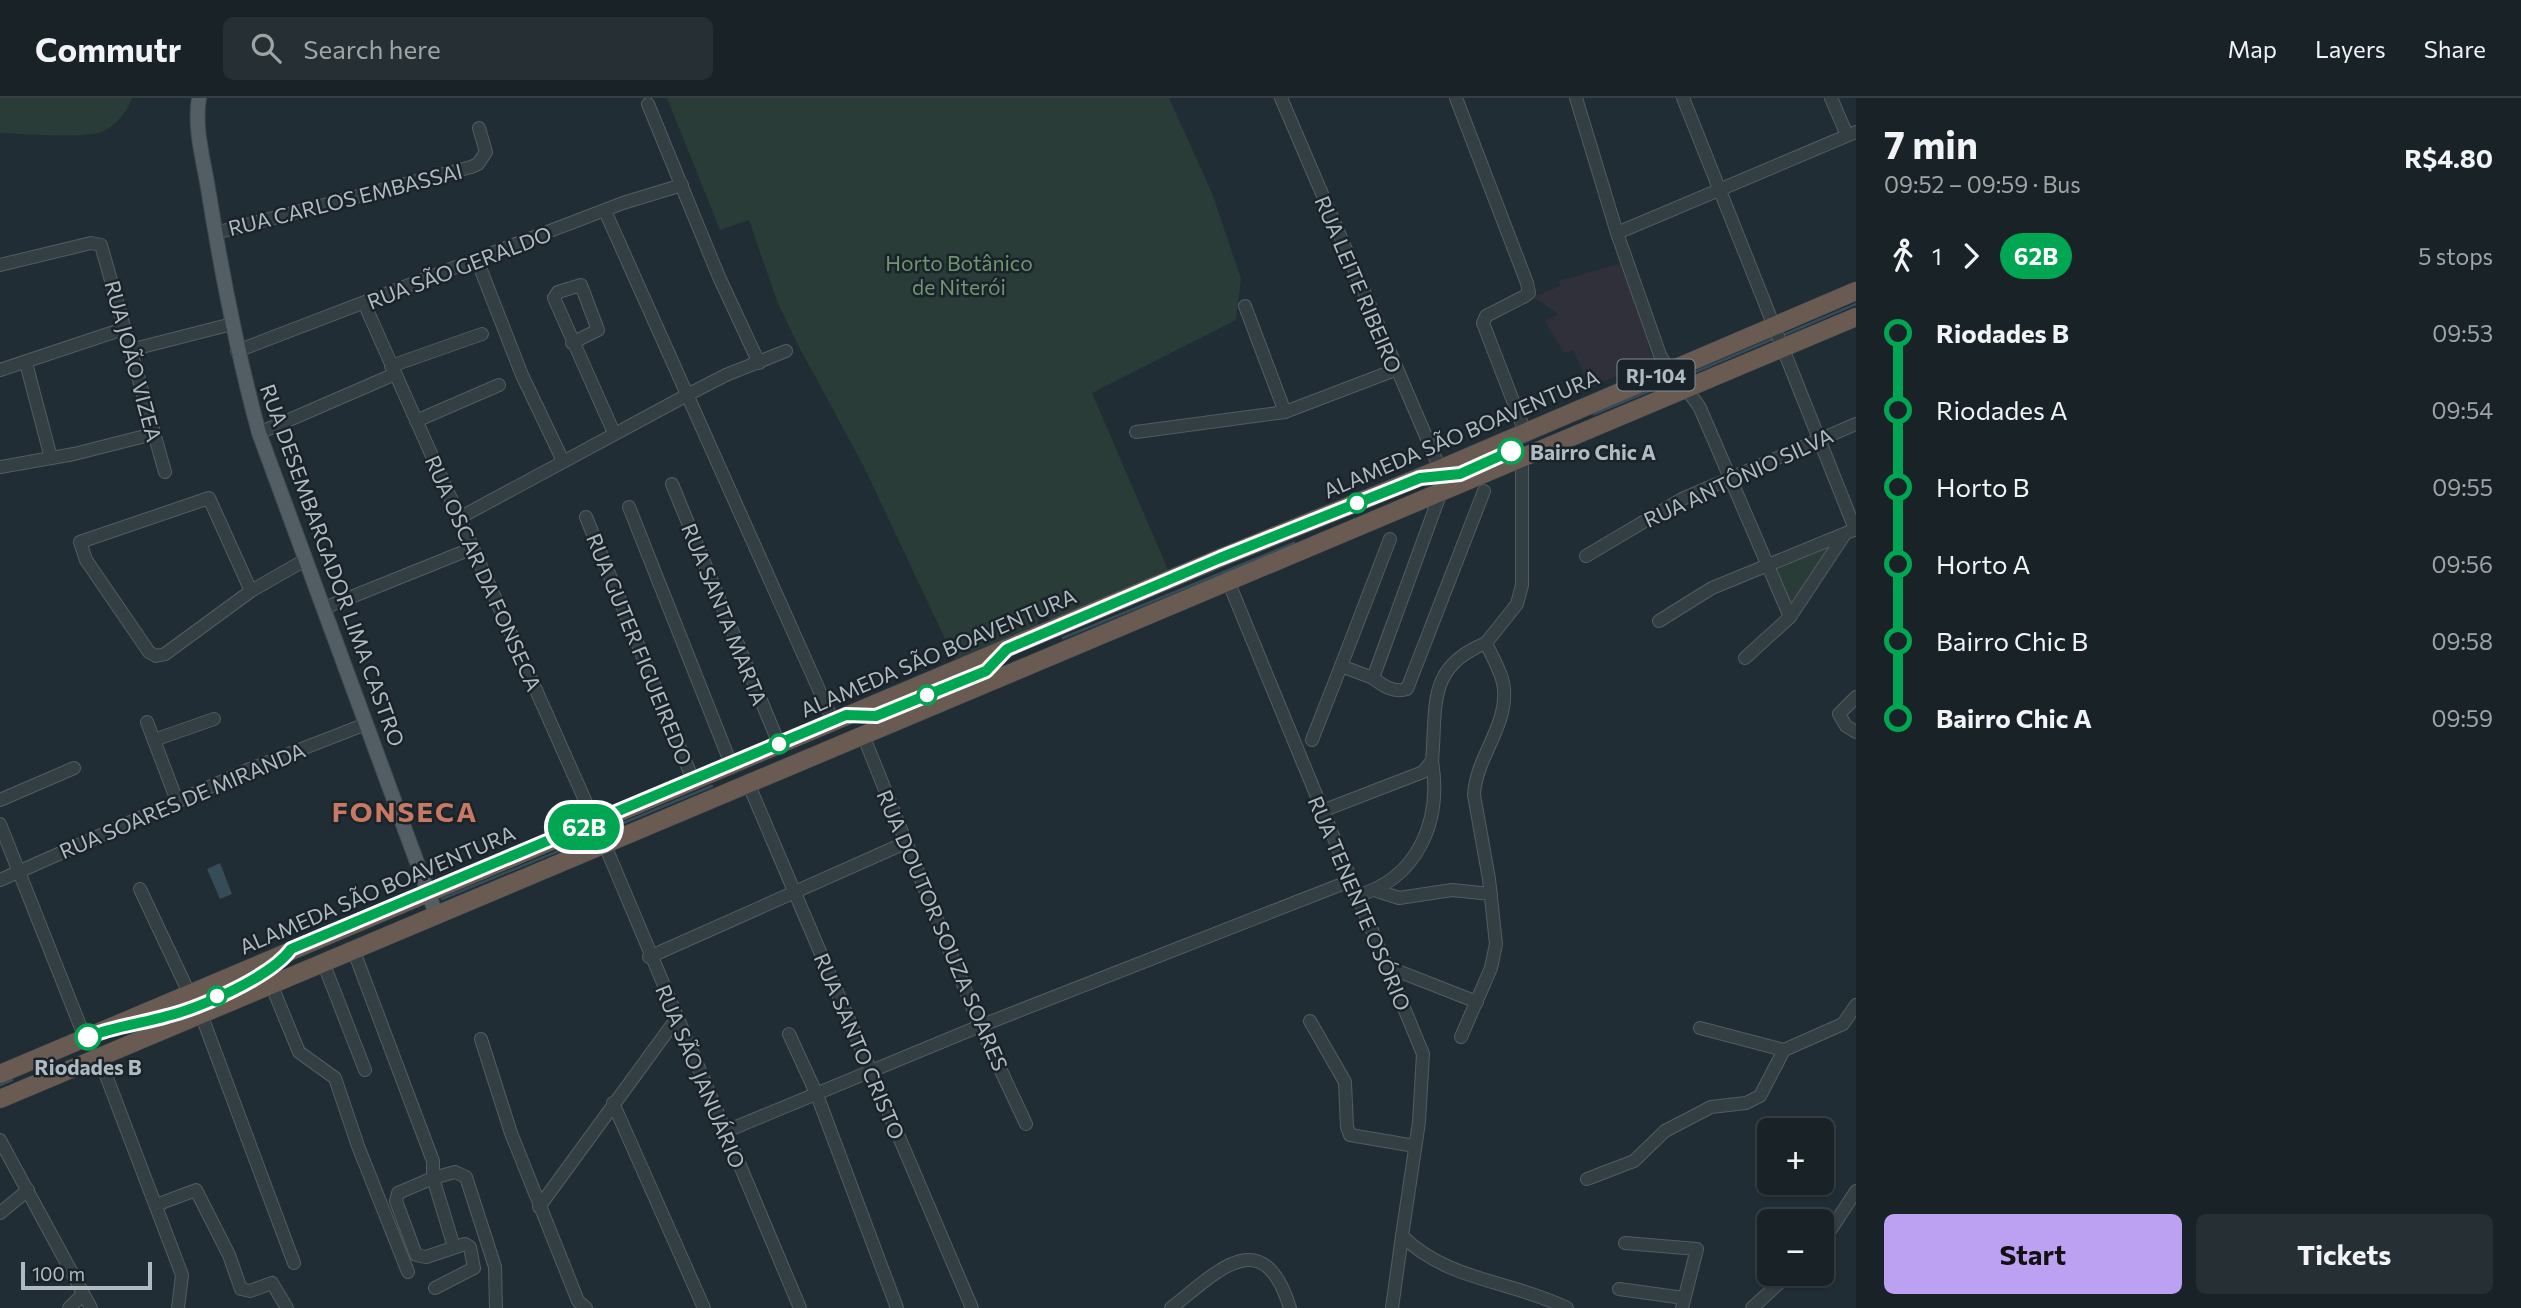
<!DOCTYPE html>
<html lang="en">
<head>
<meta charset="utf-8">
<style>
	:root { --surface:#192227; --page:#262f33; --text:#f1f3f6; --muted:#9fa4a7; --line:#373f44; --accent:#bca0f2 }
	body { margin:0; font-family:Commissioner,sans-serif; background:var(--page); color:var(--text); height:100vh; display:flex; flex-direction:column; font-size:26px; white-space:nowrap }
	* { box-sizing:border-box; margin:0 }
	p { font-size:23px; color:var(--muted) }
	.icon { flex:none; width:38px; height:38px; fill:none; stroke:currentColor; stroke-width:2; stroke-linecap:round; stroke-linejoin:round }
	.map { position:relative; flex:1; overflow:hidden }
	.sheet { display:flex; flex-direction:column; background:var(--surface); width:665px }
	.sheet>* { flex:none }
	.badge { padding:0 14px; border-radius:23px; font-size:24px; line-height:46px }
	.buttons { position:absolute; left:1757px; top:1020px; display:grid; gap:14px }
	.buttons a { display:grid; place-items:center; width:77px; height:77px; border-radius:10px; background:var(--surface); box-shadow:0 2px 5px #0004,0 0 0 2px var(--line); font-size:35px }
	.scale { position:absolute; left:21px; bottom:18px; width:131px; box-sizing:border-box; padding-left:7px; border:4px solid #afbac1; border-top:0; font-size:19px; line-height:24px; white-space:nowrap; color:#afbac1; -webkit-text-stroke:5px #1a2329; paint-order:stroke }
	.map>.badge { position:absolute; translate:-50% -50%; box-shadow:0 0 0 4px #fff }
	.legs { display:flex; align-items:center; gap:10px; height:77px; padding:0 28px; font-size:23px }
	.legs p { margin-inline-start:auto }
	.summary { display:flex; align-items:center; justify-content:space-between; height:119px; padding:0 28px }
	h1 { font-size:38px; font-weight:700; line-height:52px }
	.button { display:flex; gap:14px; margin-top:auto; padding:14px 28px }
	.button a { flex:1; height:80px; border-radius:10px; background:var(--accent); color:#111; font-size:28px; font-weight:700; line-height:80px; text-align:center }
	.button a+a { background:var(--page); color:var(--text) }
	ul { padding:0 28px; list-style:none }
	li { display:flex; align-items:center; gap:24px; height:77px; font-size:26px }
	li i { display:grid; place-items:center; width:10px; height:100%; margin:0 9px; background:currentColor }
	li i::after { content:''; width:18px; height:18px; margin:-9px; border:5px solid; border-radius:50%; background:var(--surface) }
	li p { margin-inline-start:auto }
	li:first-child i { background:linear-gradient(#0000 50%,currentColor 0) }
	li:last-child i { background:linear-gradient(currentColor 50%,#0000 0) }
	header { display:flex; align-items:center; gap:42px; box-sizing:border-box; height:98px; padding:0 35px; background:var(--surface); border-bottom:2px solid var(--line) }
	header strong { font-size:33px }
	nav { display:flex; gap:38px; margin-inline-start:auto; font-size:24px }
	.search { width:490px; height:63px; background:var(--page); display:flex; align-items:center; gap:18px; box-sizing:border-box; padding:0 24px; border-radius:10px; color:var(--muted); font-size:26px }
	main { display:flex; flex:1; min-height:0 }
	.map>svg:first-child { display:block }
	.medical { fill:#2f3039 }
	.green { fill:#293c37 }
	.water { fill:#364d59 }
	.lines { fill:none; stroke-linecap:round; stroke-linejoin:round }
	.stream { stroke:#364d59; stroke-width:2.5 }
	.minor-casing { stroke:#525d62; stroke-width:14 }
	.major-casing { stroke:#3e484e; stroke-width:16 }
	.highway-casing { stroke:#3f4a4f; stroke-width:19 }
	.minor { stroke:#343f44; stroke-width:12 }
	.major { stroke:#525e64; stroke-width:14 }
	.highway { stroke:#6a5b52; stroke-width:18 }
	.line-1-casing { stroke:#fff; stroke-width:16 }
	.line-1 { stroke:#00a651; stroke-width:10 }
	.stop-1-dot { fill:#fff; stroke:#00a651; stroke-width:3.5 }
	.labels { text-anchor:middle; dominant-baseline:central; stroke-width:5; stroke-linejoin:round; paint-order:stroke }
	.shield { fill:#1a2329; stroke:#828d93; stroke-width:2 }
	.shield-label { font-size:19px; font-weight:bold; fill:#afbac1 }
	.street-label { font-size:21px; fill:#afbac1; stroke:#1a2329 }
	.park-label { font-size:21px; fill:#709570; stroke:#1a2329 }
	.stop-label { font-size:21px; font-weight:bold; fill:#afbac1; stroke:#1a2329; text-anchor:start }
	.district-label { font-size:28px; font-weight:bold; letter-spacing:2px; fill:#c77964; stroke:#1a2329 }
</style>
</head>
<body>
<header>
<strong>Commutr</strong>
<div class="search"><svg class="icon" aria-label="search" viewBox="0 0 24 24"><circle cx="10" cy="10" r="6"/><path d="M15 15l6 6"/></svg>Search here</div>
<nav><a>Map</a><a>Layers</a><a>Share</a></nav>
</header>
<main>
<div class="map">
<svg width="1856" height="1210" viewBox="0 0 1856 1210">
	<rect width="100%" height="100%" fill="#212d34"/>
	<polygon class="medical" points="1622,165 1654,265 1641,272 1639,268 1590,290 1573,252 1564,255 1545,223 1558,216 1533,199 1560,188 1559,183"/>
	<g class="green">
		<path d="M0 0H132C128 13 117 26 104 33 88 41 21 36 0 35Z"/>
		<polygon points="667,0 1169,0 1212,95 1241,181 1236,222 1092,295 1169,474 1054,525 1048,519 1038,522 1037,532 957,566 863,367 797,245 777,203 749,122 720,132"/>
		<polygon points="1832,448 1791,507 1774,469"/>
	</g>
	<polygon class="water" points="220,765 232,796 220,801 207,771"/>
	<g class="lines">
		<g class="stream">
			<polyline points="1781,238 1856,206"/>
			<polyline points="1681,280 1775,240"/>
			<polyline points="1594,316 1671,284"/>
			<polyline points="1063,540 1294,445"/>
			<polyline points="609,731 712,688"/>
			<polyline points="442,801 573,747"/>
			<polyline points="0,987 12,982"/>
		</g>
		<defs>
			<g id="minor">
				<polyline points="1281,0 1440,371"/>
				<polyline points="1456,0 1527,185 1529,195 1525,198 1486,218 1483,225 1525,334"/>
				<path d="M1576 0 1617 135 1660 257C1670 278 1688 290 1700 310L1790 519"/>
				<polyline points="1683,0 1855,431"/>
				<polyline points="1831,0 1847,37"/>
				<polyline points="648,6 719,179 759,265"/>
				<polyline points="605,113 833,623"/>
				<polyline points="215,135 471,69 478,66 486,54 479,30"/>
				<polyline points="1617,135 1856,34"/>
				<polyline points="477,162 522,277 563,363"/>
				<polyline points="0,167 91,145 101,147 165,374"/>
				<polyline points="364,205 604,745 800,1210"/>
				<polyline points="1245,208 1285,314"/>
				<polyline points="572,245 598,232 581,187 558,194 554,200 614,335"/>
				<polyline points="130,252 232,226"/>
				<polyline points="237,253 623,105 682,87"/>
				<polyline points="26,265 51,360"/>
				<polyline points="391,268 482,236"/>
				<polyline points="0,272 123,231"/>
				<polyline points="416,323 499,287"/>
				<polyline points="1136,334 1285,314 1395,272"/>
				<polyline points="259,335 395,276"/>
				<polyline points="0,369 74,356 153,336"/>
				<polyline points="672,386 779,646"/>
				<path d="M1441 394 1373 580C1383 588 1394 595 1407 591L1484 393"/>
				<polyline points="629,409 731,666"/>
				<polyline points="586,419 693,682"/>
				<polyline points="459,420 689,296 726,277 786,253"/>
				<polyline points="1586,458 1682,401 1856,326"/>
				<path d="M1228 483 1423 956 1419 1024 1402 1138C1450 1184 1510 1182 1567 1210"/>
				<polyline points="251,493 209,400 80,444 86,462 149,554 156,558 165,556 251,493 305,462"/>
				<polyline points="324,510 473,450"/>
				<polyline points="1659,523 1712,490 1856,431"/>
				<polyline points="1745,560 1790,519 1845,436"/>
				<polyline points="1373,580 1341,568 1390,441"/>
				<polyline points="1856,599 1839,616 1846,628 1856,634"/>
				<polyline points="147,624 177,703"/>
				<polyline points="863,637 980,928 1026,1026"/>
				<polyline points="154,642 214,621"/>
				<polyline points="1312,642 1341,568"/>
				<polyline points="748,685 972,1210"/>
				<polyline points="0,702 74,670"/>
				<path d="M1322 713 1423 674 1432 663C1437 608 1426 569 1486 545"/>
				<polyline points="0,726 85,940"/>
				<polyline points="0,782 250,671 366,626"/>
				<polyline points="140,791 190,897"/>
				<polyline points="1377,793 1399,800 1452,792 1491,796"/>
				<path d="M1356 798C1418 781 1442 723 1432 663"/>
				<polyline points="353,851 433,1063 433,1080 455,1074 466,1079 495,1169 496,1210"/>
				<polyline points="649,859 905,745"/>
				<polyline points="323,864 365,972"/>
				<polyline points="1385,868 1477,904"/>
				<polyline points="271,886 299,954 335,980 358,1048 408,1174"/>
				<polyline points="201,916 294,1165"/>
				<polyline points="1310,923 1345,984 1347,1029 1350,1037 1415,1048"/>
				<polyline points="1700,930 1784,952"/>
				<polyline points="789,936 817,997 897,1210"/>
				<path d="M1461 939 1491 870 1496 846 1489 781 1474 697C1476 659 1507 630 1504 591 1503 576 1492 559 1486 545L1517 506 1522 487V359"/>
				<polyline points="481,941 511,1035 578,1203 586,1210"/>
				<polyline points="99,959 182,1177 178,1210"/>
				<polyline points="613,1005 704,1210"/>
				<polyline points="724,1034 980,928 1350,783"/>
				<polyline points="0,1042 91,1210"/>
				<polyline points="1587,1081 1634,1063 1665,1033 1711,1009 1746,1005 1760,998 1784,952 1843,926 1856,907"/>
				<polyline points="156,1107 196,1092 229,1157 241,1191 250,1193 272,1185 287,1210"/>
				<polyline points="539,1109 677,920"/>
				<polyline points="0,1115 28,1092"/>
				<polyline points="1625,1145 1697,1151 1682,1210"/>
				<polyline points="1822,1145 1856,1093"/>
				<polyline points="435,1190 474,1170 470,1149 465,1146 426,1159 416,1157 396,1103 398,1095 433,1080 454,1149"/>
				<polyline points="1619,1191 1684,1200"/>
				<polyline points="69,1210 83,1196"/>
				<path d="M1171 1210C1216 1175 1263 1122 1290 1210"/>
				<polyline points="1392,1210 1402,1138"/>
				<polyline points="1752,1210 1789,1176"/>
			</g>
			<path id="major" d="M199 0C194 30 203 60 208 90 221 172 237 254 259 335L436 816"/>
			<g id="highway">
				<polyline points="0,976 1220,460 1440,371 1856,193"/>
				<polyline points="0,1001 1856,219"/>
			</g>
		</defs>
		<use href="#minor" class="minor-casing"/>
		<use href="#major" class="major-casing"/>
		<use href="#highway" class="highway-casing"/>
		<use href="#minor" class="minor"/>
		<use href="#major" class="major"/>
		<use href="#highway" class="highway"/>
	</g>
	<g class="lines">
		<defs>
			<path id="line-1" d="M88 939C114 928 140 926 167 918 200 910 272 878 291 851L846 617 876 618 986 573 1007 551 1220 460 1420 380 1460 376 1511 353"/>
		</defs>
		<use href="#line-1" class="line-1-casing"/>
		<use href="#line-1" class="line-1"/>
	</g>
	<g class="stop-1-dot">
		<circle cx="1511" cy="353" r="12"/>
		<circle cx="1357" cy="405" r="9"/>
		<circle cx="927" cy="597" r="9"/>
		<circle cx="779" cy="646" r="9"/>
		<circle cx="217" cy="898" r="9"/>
		<circle cx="88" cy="939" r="12"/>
	</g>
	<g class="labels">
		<rect class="shield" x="1617.5" y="261.5" width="77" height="31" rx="5"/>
		<g class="shield-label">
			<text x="1656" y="277">RJ-104</text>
		</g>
		<g class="street-label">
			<text transform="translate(345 101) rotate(-14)">RUA CARLOS EMBASSAI</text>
			<text transform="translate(459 169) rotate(-21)">RUA SÃO GERALDO</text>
			<text transform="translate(1359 186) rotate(67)">RUA LEITE RIBEIRO</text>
			<text transform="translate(134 263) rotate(75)">RUA JOÃO VIZEA</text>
			<text transform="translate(1461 335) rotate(-23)">ALAMEDA SÃO BOAVENTURA</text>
			<text transform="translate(1738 379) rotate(-25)">RUA ANTÔNIO SILVA</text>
			<text transform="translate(333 467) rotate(70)">RUA DESEMBARGADOR LIMA CASTRO</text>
			<text transform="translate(484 475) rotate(66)">RUA OSCAR DA FONSECA</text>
			<text transform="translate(725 516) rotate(68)">RUA SANTA MARTA</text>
			<text transform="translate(640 551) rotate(68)">RUA GUTER FIGUEIREDO</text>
			<text transform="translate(938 554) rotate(-23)">ALAMEDA SÃO BOAVENTURA</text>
			<text transform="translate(182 702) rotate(-23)">RUA SOARES DE MIRANDA</text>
			<text transform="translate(377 791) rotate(-23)">ALAMEDA SÃO BOAVENTURA</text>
			<text transform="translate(1360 805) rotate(67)">RUA TENENTE OSÓRIO</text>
			<text transform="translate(943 832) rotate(67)">RUA DOUTOR SOUZA SOARES</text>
			<text transform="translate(860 948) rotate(67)">RUA SANTO CRISTO</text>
			<text transform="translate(701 978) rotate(67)">RUA SÃO JANUÁRIO</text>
		</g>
		<g class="park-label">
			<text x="959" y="164">Horto Botânico<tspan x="959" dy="24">de Niterói</tspan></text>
		</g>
		<g class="stop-label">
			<text x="1530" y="353">Bairro Chic A</text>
			<text x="88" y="968" text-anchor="middle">Riodades B</text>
		</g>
		<g class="district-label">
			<text x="405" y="713">FONSECA</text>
		</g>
	</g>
</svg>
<div class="buttons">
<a>+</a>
<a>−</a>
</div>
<div class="scale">100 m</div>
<b class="badge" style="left:584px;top:729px;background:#00a651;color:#fff">62B</b>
</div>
<section class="sheet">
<div class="summary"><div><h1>7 min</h1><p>09:52 – 09:59 · Bus</p></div><b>R$4.80</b></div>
<div class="legs"><svg class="icon" aria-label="walk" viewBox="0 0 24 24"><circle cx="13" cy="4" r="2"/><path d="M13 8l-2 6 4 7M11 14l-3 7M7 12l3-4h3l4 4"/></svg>1<svg class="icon" aria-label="forward" viewBox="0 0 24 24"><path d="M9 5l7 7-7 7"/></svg><b class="badge" style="background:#00a651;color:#fff">62B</b><p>5 stops</p></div>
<ul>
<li><i style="color:#00a651"></i><b>Riodades B</b><p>09:53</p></li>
<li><i style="color:#00a651"></i><span>Riodades A</span><p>09:54</p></li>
<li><i style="color:#00a651"></i><span>Horto B</span><p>09:55</p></li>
<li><i style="color:#00a651"></i><span>Horto A</span><p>09:56</p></li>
<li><i style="color:#00a651"></i><span>Bairro Chic B</span><p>09:58</p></li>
<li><i style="color:#00a651"></i><b>Bairro Chic A</b><p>09:59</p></li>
</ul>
<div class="button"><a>Start</a><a>Tickets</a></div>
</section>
</main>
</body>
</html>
